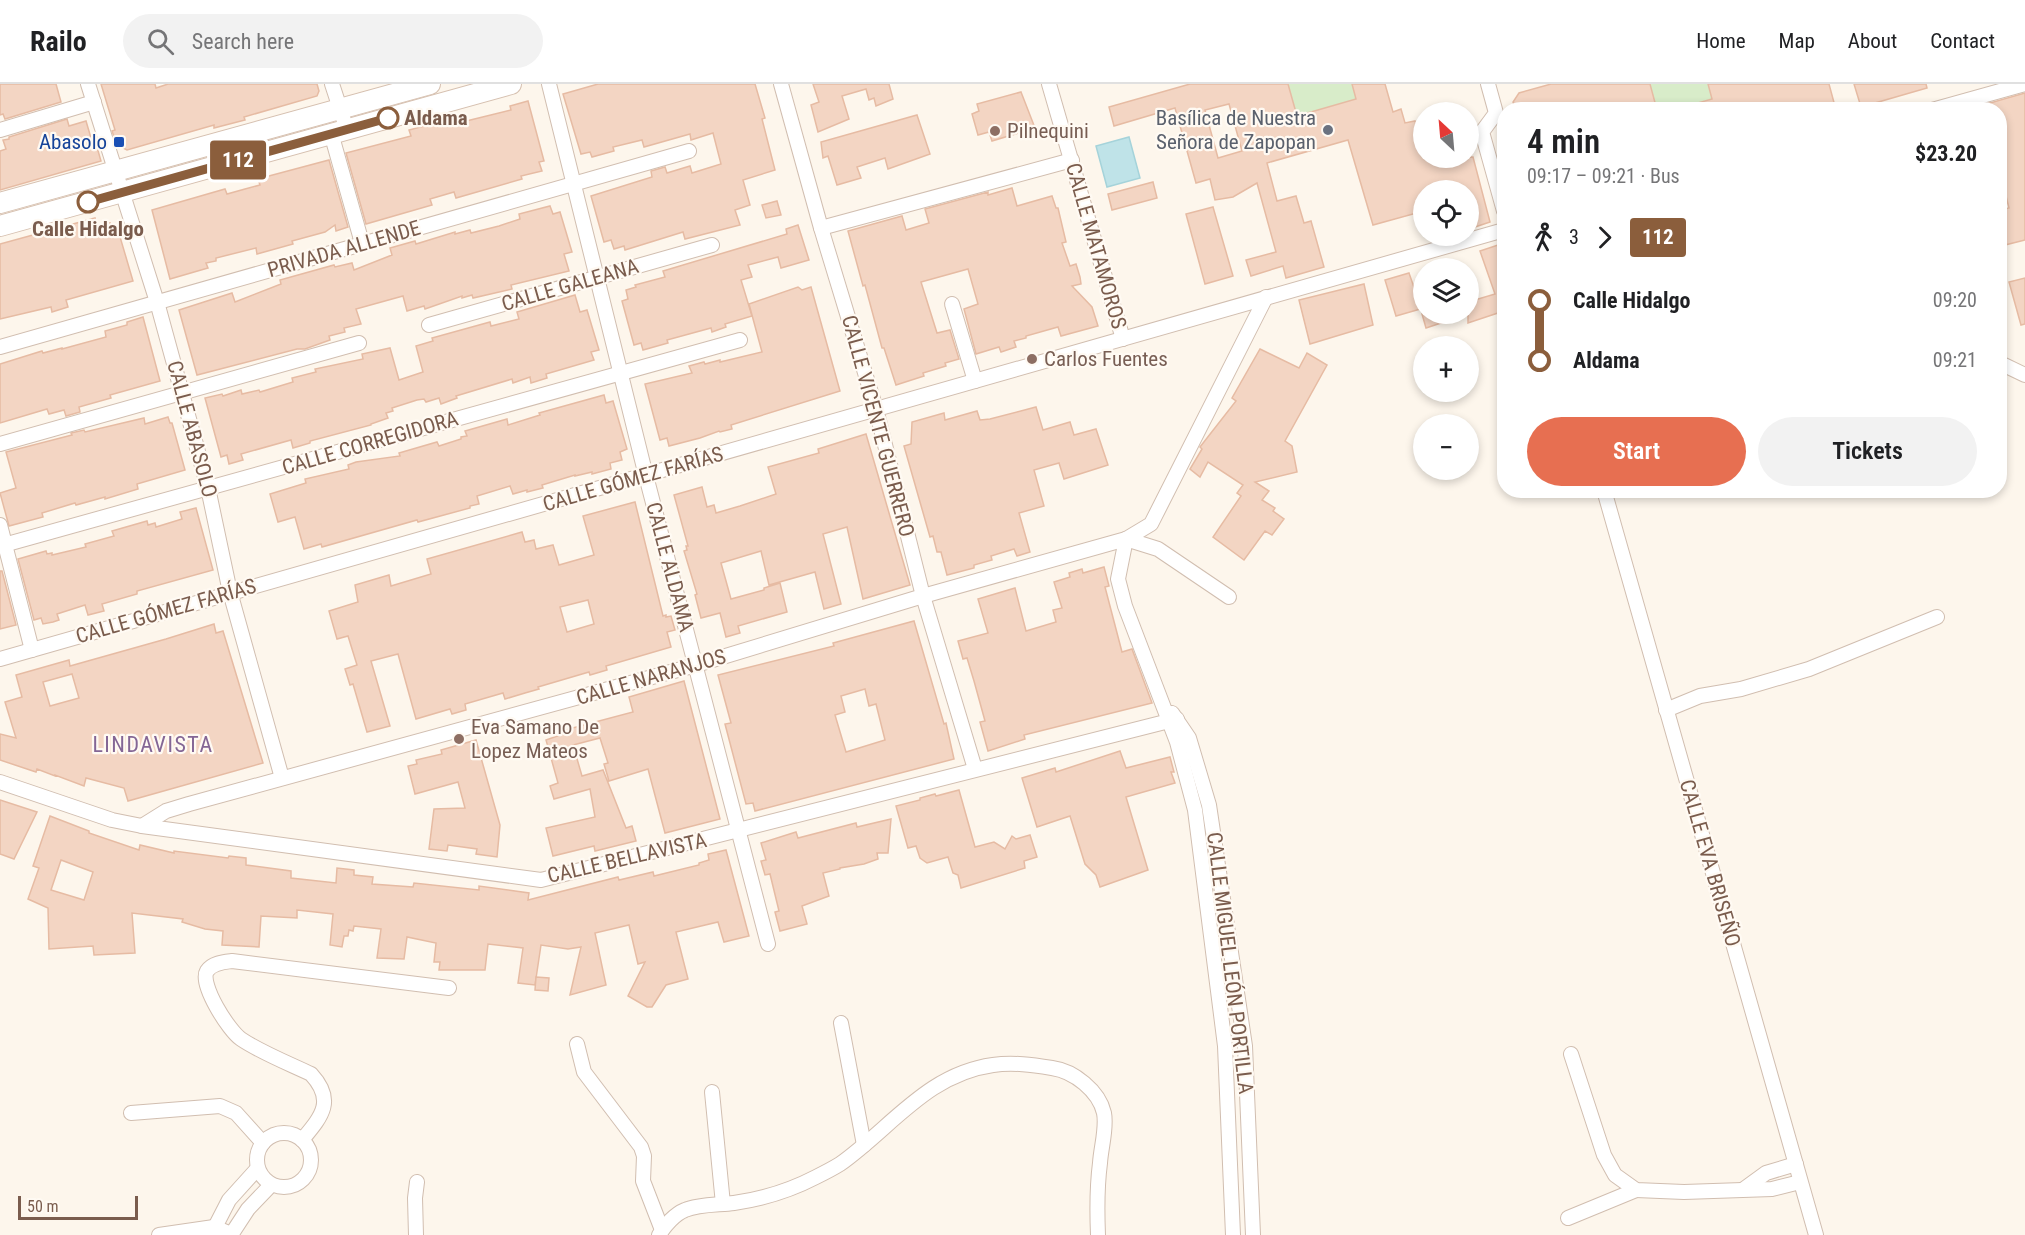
<!DOCTYPE html>
<html lang="en">
<head>
<meta charset="utf-8">
<style>
	:root { --surface:#fff; --page:#f2f2f2; --text:#202124; --muted:#757577; --line:#e0e0e0; --accent:#e76f51 }
	body { margin:0; font-family:"Roboto Condensed",sans-serif; background:var(--page); color:var(--text); height:100vh; display:flex; flex-direction:column; font-size:22px; white-space:nowrap }
	* { box-sizing:border-box; margin:0 }
	p { font-size:20px; color:var(--muted) }
	.icon { flex:none; width:33px; height:33px; fill:none; stroke:currentColor; stroke-width:2; stroke-linecap:round; stroke-linejoin:round }
	.map { position:relative; flex:1; overflow:hidden }
	.side { position:absolute; left:1497px; top:18px; width:510px; height:396px; display:flex; flex-direction:column; background:var(--surface); border-radius:24px; box-shadow:0 3px 9px #0003 }
	.side>* { flex:none }
	.badge { padding:0 12px; border-radius:4px; font-size:21px; line-height:39px }
	.needle { width:39px; rotate:334deg }
	.fabs { position:absolute; left:1413px; top:18px; display:grid; gap:12px }
	.fabs a { display:grid; place-items:center; width:66px; height:66px; border-radius:50%; background:var(--surface); box-shadow:0 3px 9px #0003; font-size:30px }
	.scale { position:absolute; left:18px; bottom:15px; width:120px; box-sizing:border-box; padding-left:6px; border:3px solid #7a5c4d; border-top:0; font-size:16px; line-height:21px; white-space:nowrap; color:#7a5c4d; -webkit-text-stroke:4px #fffaf3; paint-order:stroke }
	.map>.badge { position:absolute; translate:-50% -50%; box-shadow:0 0 0 3px #fff }
	.legs { display:flex; align-items:center; gap:9px; height:66px; padding:0 30px; font-size:20px }
	.legs p { margin-inline-start:auto }
	.head { display:flex; align-items:center; justify-content:space-between; height:102px; padding:0 30px }
	h1 { font-size:33px; font-weight:600; line-height:45px }
	.primary-button { display:flex; gap:12px; margin-top:auto; padding:12px 30px }
	.primary-button a { flex:1; height:69px; border-radius:36px; background:var(--accent); color:#fff; font-size:24px; font-weight:600; line-height:69px; text-align:center }
	.primary-button a+a { background:var(--page); color:var(--text) }
	ul { padding:0 30px; list-style:none }
	li { display:flex; align-items:center; gap:21px; height:60px; font-size:22px }
	li i { display:grid; place-items:center; width:9px; height:100%; margin:0 8px; background:currentColor }
	li i::after { content:''; width:15px; height:15px; margin:-8px; border:4px solid; border-radius:50%; background:var(--surface) }
	li p { margin-inline-start:auto }
	li:first-child i { background:linear-gradient(#0000 50%,currentColor 0) }
	li:last-child i { background:linear-gradient(currentColor 50%,#0000 0) }
	header { display:flex; align-items:center; gap:36px; box-sizing:border-box; height:84px; padding:0 30px; background:var(--surface); border-bottom:2px solid var(--line) }
	header strong { font-size:28px }
	nav { display:flex; gap:33px; margin-inline-start:auto; font-size:21px }
	.search { width:420px; height:54px; background:var(--page); display:flex; align-items:center; gap:15px; box-sizing:border-box; padding:0 21px; border-radius:33px; color:var(--muted); font-size:22px }
	.map>svg:first-child { display:block }
	.green { fill:#d8ecc9 }
	.water { fill:#bfe3e8; stroke:#a5d3da; stroke-width:1.5 }
	.building { fill:#f3d5c3; stroke:#e6bba3; stroke-width:1.5; fill-rule:evenodd }
	.lines { fill:none; stroke-linecap:round; stroke-linejoin:round }
	.street-casing { stroke:#d1beb0; stroke-width:16 }
	.secondary-casing { stroke:#d6c0b0; stroke-width:22 }
	.street { stroke:#fff; stroke-width:14 }
	.secondary { stroke:#fff; stroke-width:20 }
	.line-1-casing { stroke:#fff; stroke-width:14 }
	.line-1 { stroke:#8b5e3c; stroke-width:9 }
	.stop-1-dot { fill:#fff; stroke:#8b5e3c; stroke-width:3 }
	.worship-dot { fill:#6b7280; stroke:#fffaf3; stroke-width:2 }
	.education-dot { fill:#8d6e63; stroke:#fffaf3; stroke-width:2 }
	.transit-dot { fill:#1a4fb4; stroke:#fffaf3; stroke-width:2 }
	.labels { text-anchor:middle; dominant-baseline:central; stroke-width:4.5; stroke-linejoin:round; paint-order:stroke }
	.stop-label { font-size:21px; font-weight:bold; fill:#7a5c4d; stroke:#fffaf3; text-anchor:start }
	.worship-label { font-size:21px; fill:#5b616d; stroke:#fffaf3; text-anchor:end }
	.education-label { font-size:21px; fill:#785e54; stroke:#fffaf3; text-anchor:start }
	.transit-label { font-size:21px; fill:#164399; stroke:#fffaf3; text-anchor:end }
	.street-label { font-size:21px; fill:#7a5c4d; stroke:#fffaf3 }
	.neighbourhood-label { font-size:22px; letter-spacing:1.5px; fill:#846695; stroke:#fffaf3 }
</style>
</head>
<body>
<header>
<strong>Railo</strong>
<div class="search"><svg class="icon" aria-label="search" viewBox="0 0 24 24"><circle cx="10" cy="10" r="6"/><path d="M15 15l6 6"/></svg>Search here</div>
<nav><a>Home</a><a>Map</a><a>About</a><a>Contact</a></nav>
</header>
<div class="map">
<svg width="2025" height="1151" viewBox="0 0 2025 1151">
	<rect width="100%" height="100%" fill="#fdf6ec"/>
	<g class="green">
		<polygon points="1288,0 1352,0 1356,15 1297,32"/>
		<polygon points="1650,0 1708,0 1712,15 1673,25 1657,25"/>
	</g>
	<polygon class="water" points="1129,53 1140,94 1107,103 1096,62"/>
	<g class="building">
		<polygon points="0,0 56,0 61,18 5,35 3,30 0,31"/>
		<polygon points="101,0 155,0 156,4 168,0 317,0 319,7 317,12 244,33 245,36 214,44 214,41 127,66 117,61 112,47 115,46"/>
		<polygon points="598,0 755,0 765,34 762,35 775,86 743,96 750,121 735,126 740,141 685,155 683,148 625,166 624,162 614,165 611,156 604,158 591,112 652,93 651,87 665,83 667,89 690,82 692,89 721,80 713,49 691,56 690,50 644,63 642,56 613,63 614,67 592,73 590,68 581,70 563,10"/>
		<polygon points="813,0 889,0 893,15 876,22 874,14 869,16 866,5 842,12 849,35 818,48 811,21 819,18"/>
		<path d="M1190 0H1288L1297 32 1356 15 1352 0H1385L1393 28 1401 25 1405 39 1415 37 1424 74 1473 73 1490 138 1472 144 1468 135V106H1424V127L1373 141 1348 56 1267 79 1277 117 1296 112 1304 139 1311 137 1324 183 1286 194 1283 182 1251 192 1246 176 1276 168 1257 99 1233 113 1215 116 1210 95 1196 99 1175 24 1114 42 1109 23ZM1229 20 1242 67 1218 74 1205 26Z"/>
		<polygon points="1551,0 1650,0 1657,26 1516,26 1513,18 1519,9"/>
		<polygon points="1708,0 1829,0 1836,26 1687,26 1687,22 1712,15"/>
		<polygon points="1854,0 1926,0 1927,4 1861,23"/>
		<polygon points="1021,8 1035,44 992,57 989,48 978,51 972,30 979,27 977,20"/>
		<polygon points="2025,9 2025,156 2005,161 2004,157 2000,158 2000,126 2009,124 2000,88 2000,26 1976,26 1976,23"/>
		<polygon points="528,17 544,77 539,78 542,87 521,92 522,95 456,114 454,108 430,115 432,121 366,140 346,69 411,52 409,46 436,39 435,36 452,32 454,40 511,26 510,22"/>
		<polygon points="917,31 930,70 888,85 885,74 857,83 861,94 837,101 828,72 823,74 821,58"/>
		<polygon points="67,35 69,42 86,37 91,54 94,53 101,77 0,106 0,67 6,65 3,56 9,55 9,53"/>
		<polygon points="329,76 348,143 336,147 335,141 325,148 292,157 293,160 257,170 256,164 216,174 216,177 206,179 208,184 170,195 152,126 225,105 227,110 245,105 260,101 259,98 266,96 265,93"/>
		<polygon points="1153,98 1157,114 1112,126 1108,110"/>
		<polygon points="1012,104 1017,122 1052,112 1056,124 1058,124 1066,158 1062,159 1070,182 1076,180 1080,193 1081,200 1072,202 1092,223 1098,242 1061,252 1058,243 1026,252 1026,254 1014,257 1016,263 1001,268 999,263 976,270 964,225 978,220 968,185 921,198 937,249 950,246 959,275 945,279 946,282 923,289 924,292 896,301 884,264 882,264 865,201 863,202 848,147 902,132 906,146 929,139 925,125 988,108 988,111"/>
		<polygon points="777,117 781,131 766,134 762,121"/>
		<polygon points="550,122 553,130 560,128 572,168 564,170 569,187 511,201 512,205 473,214 472,211 462,214 462,212 425,225 424,222 407,227 403,212 356,225 361,240 344,244 345,248 329,252 330,256 305,265 297,265 197,291 179,226 232,209 235,218 281,200 280,196 334,181 335,183 352,179 354,186 392,171 390,164 415,157 416,160 455,148 455,150 470,146 471,149 499,142 520,135 519,130"/>
		<polygon points="1213,123 1233,192 1205,200 1186,130"/>
		<polygon points="95,134 97,142 110,139 113,147 118,146 133,197 66,216 68,223 52,228 51,223 0,235 0,160"/>
		<polygon points="798,141 809,176 781,184 778,173 748,181 752,193 741,196 752,232 725,240 726,243 712,248 711,244 667,256 668,259 643,266 641,259 634,261 622,217 628,215 626,206 636,203 635,201 665,193 663,187 787,150 786,145"/>
		<polygon points="1504,159 1504,232 1503,232 1501,228 1468,239 1468,218 1495,210 1480,167"/>
		<polygon points="1409,189 1416,209 1424,207 1424,224 1396,232 1385,196"/>
		<polygon points="2025,194 2025,240 2021,241 2009,198"/>
		<polygon points="1364,200 1373,241 1310,260 1299,216"/>
		<polygon points="798,203 802,206 811,203 840,307 731,341 732,345 720,348 719,347 700,354 669,362 667,354 660,356 645,300 692,289 689,282 704,278 705,280 720,276 720,278 762,268 749,220"/>
		<polygon points="575,211 580,228 587,226 599,266 591,268 594,276 546,290 547,294 531,299 530,293 513,299 512,295 456,312 457,314 441,320 439,314 426,318 424,315 417,316 392,324 393,327 386,329 388,334 371,340 371,341 310,357 310,359 293,364 291,356 241,370 243,376 229,380 227,371 221,373 205,314 222,310 223,312 241,306 242,310 259,306 260,308 293,298 292,294 316,288 315,285 363,275 362,270 390,264 399,296 423,288 416,262 433,257 432,254 490,238 491,242 519,235 517,228"/>
		<polygon points="1422,230 1461,230 1462,232 1426,244"/>
		<polygon points="143,233 160,297 110,311 111,314 79,323 80,328 66,332 64,326 49,330 47,325 0,339 0,280 42,267 43,269 62,264 62,265 106,253 105,247 127,241 127,238"/>
		<polygon points="1260,265 1299,284 1307,269 1327,281 1285,357 1292,362 1297,388 1255,398 1269,407 1262,416 1275,424 1273,427 1284,435 1272,451 1265,447 1244,476 1213,453 1241,412 1237,409 1243,401 1208,378 1200,393 1190,385 1202,365 1200,363 1236,317 1232,314"/>
		<polygon points="604,311 606,319 613,317 627,365 620,368 622,376 610,379 611,385 592,390 592,388 575,392 575,391 542,401 543,404 527,408 527,406 513,410 510,402 477,412 479,420 470,422 470,424 418,438 417,436 322,463 321,460 304,465 295,433 278,438 270,410 306,399 305,395 349,385 348,381 356,378 400,372 399,369 437,358 439,362 461,355 461,353 467,352 465,347 507,335 508,341 540,331 539,329"/>
		<polygon points="1036,323 1043,346 1070,338 1074,351 1096,345 1108,381 1064,395 1059,379 1034,386 1044,422 1019,429 1030,468 1017,472 1014,465 991,472 992,476 974,481 974,484 947,491 941,468 937,468 933,452 930,453 904,362 911,360 912,338 944,329 945,336 977,327 980,336 990,335"/>
		<polygon points="168,333 170,339 172,339 185,386 137,400 138,405 105,415 105,413 76,421 75,419 42,429 43,433 9,442 0,409 16,404 6,368 72,351 71,349 84,346 85,348 144,334 145,340"/>
		<polygon points="866,350 910,501 863,515 847,443 823,450 841,520 824,525 815,488 769,501 761,467 721,479 731,515 764,506 764,504 780,499 787,528 738,542 740,549 726,553 720,529 701,534 695,511 697,510 684,467 687,466 686,462 688,462 674,411 702,403 707,423 714,421 716,429 740,422 776,410 768,383 819,369 818,365"/>
		<path d="M635 418 663 532 666 531V533L671 532 675 546 667 548 671 563 606 582 607 586 590 591 589 588 538 603 539 605 525 609 505 615 503 609 465 620 466 626 452 630 450 625 416 635 398 570 371 577 390 642 367 648 353 600 350 601 345 585 357 581 348 552 337 555 329 527 358 518 355 501 389 491 391 502 431 490 427 475 522 448 525 458 534 456 536 465 553 461 559 481 594 471 583 432ZM588 516 594 540 567 548 560 523Z"/>
		<polygon points="196,424 213,486 137,507 137,510 102,520 104,527 88,531 85,521 57,530 59,536 53,538 43,540 41,534 34,536 18,475 46,467 47,470 52,469 52,471 86,463 85,460 114,452 112,447 147,437 148,441 155,439 156,443 182,435 180,428"/>
		<polygon points="1104,483 1109,502 1105,503 1122,568 1132,565 1152,619 1024,651 1025,655 988,667 980,638 985,637 974,597 967,574 963,575 958,557 988,549 978,515 1015,504 1026,547 1056,538 1053,526 1062,524 1054,498 1070,493 1069,489 1082,485 1083,489"/>
		<polygon points="0,487 2,487 16,541 0,545"/>
		<path d="M914 537 944 640 946 639 954 675 755 727 753 719 746 720 725 640 731 639 718 591 834 562 833 559ZM865 605 869 622 876 620 885 656 846 668 835 631 845 628 841 612Z"/>
		<path d="M214 540 216 549 223 547 263 679 128 717 124 704 86 694 84 702 55 691V692L37 685 36 688 0 676V650L16 654 5 618 22 613 16 591 69 576 70 582 166 555ZM72 590 79 614 50 622 43 598Z"/>
		<polygon points="684,597 720,735 665,749 648,685 609,697 604,680 608,679 600,654 573,661 582,692 603,686 626,744 632,742 636,757 595,767 594,762 553,772 546,744 595,733 590,705 554,715 550,702 558,699 546,656 566,649 565,646 633,628 629,613"/>
		<polygon points="476,656 500,741 497,773 476,770 477,765 448,761 447,767 429,765 434,725 465,724 458,698 415,710 408,682 417,680 416,676 442,670 441,666"/>
		<polygon points="1120,667 1126,684 1170,673 1174,688 1171,688 1175,699 1126,713 1148,786 1100,803 1096,791 1085,780 1070,732 1037,743 1022,694 1055,684 1056,688"/>
		<polygon points="959,706 975,763 994,758 1005,765 1012,752 1016,755 1030,751 1037,773 1024,777 1025,784 961,804 958,791 953,789 948,773 927,779 920,774 916,762 908,764 896,722 920,716 920,714 935,710 936,712"/>
		<polygon points="0,716 37,728 14,775 0,770"/>
		<path d="M50 732 89 747V749L139 766 140 761 174 769V767L228 774 229 772 246 774V781L291 787V794L336 799 337 784 354 786V791L373 793 372 800 413 803 414 799 479 806V802L529 809 528 816 618 793 619 796 653 788 654 792 699 781V779L709 776 708 770 726 766 749 852 724 858 718 838 676 848 688 895 666 901 652 923H647L628 912 645 878 638 880 629 841 595 849 606 901 570 911 581 863 568 865 541 861 535 901 518 899 523 864 488 860 485 886H439L440 878H434L436 859 407 853 404 875 377 874 381 845 354 842 353 847 349 846 348 852H344L342 863 330 861 333 830 297 826V834L261 832 259 863 222 861 223 847 205 845 182 838 183 835 132 829 135 869 94 871 93 862 49 865 48 824 28 815 39 784 33 782ZM61 776 93 788 84 816 51 806Z"/>
		<polygon points="891,735 888,769 877,769 878,775 864,780 840,784 840,785 823,789 829,812 802,822 807,840 780,847 775,828 779,827 770,790 765,791 761,777 766,776 761,759 796,748 798,754 856,739 857,743"/>
		<polygon points="536,893 549,894 548,907 535,906"/>
	</g>
	<g class="lines">
		<defs>
			<g id="street">
				<polyline points="88,0 157,218 208,404 230,508 282,694"/>
				<polyline points="332,0 347,46"/>
				<polyline points="549,0 646,392 768,860"/>
				<polyline points="781,0 821,144 876,325 923,512 975,685"/>
				<polyline points="1049,0 1123,255"/>
				<polyline points="1488,0 1496,29 1482,48 1504,127"/>
				<polyline points="1932,26 2025,0"/>
				<polyline points="0,46 94,18"/>
				<polyline points="331,49 362,159"/>
				<polyline points="821,144 1072,76"/>
				<polyline points="952,220 975,297"/>
				<polyline points="429,241 712,161"/>
				<polyline points="0,263 689,67"/>
				<polyline points="2000,279 2025,291"/>
				<polyline points="0,360 359,259"/>
				<polyline points="1604,406 1816,1151"/>
				<polyline points="0,441 32,566"/>
				<polyline points="1126,455 1118,495 1125,522 1177,658 1195,726 1225,962 1233,1151"/>
				<polyline points="1126,455 1158,465 1229,513"/>
				<polyline points="0,462 740,256"/>
				<polyline points="0,575 1504,146"/>
				<polyline points="1666,626 1700,612 1741,605 1809,585 1937,533"/>
				<polyline points="1172,629 1189,654 1209,721 1245,962 1253,1151"/>
				<polyline points="0,698 112,736 142,742 541,796 1177,635"/>
				<polyline points="142,742 166,727 189,720 696,581 923,512 1126,455 1151,440 1266,213"/>
				<polyline points="841,939 864,1061"/>
				<polyline points="577,960 584,988 641,1063 644,1072 643,1097 662,1146"/>
				<polyline points="1571,970 1604,1071 1615,1091 1636,1106 1684,1108 1772,1105 1800,1098"/>
				<polyline points="712,1008 723,1120"/>
				<polyline points="131,1029 220,1022 236,1029 263,1059"/>
				<circle cx="284" cy="1076" r="27"/>
				<path d="M302 1056C321 1033 336 1017 311 990 290 980 260 968 241 955 229 947 199 900 207 887 212 879 224 878 232 877L449 904"/>
				<polyline points="1744,1105 1766,1089 1796,1080"/>
				<polyline points="1568,1134 1636,1106"/>
				<polyline points="159,1151 214,1143 231,1150"/>
				<polyline points="211,1151 229,1116 257,1085"/>
				<polyline points="231,1151 248,1125 271,1101"/>
				<polyline points="416,1151 415,1114 417,1098"/>
				<path d="M659 1151C665 1141 675 1130 685 1126 699 1120 719 1121 734 1119 762 1115 791 1106 816 1093 824 1089 832 1085 840 1080 891 1044 927 990 993 981 1013 978 1033 981 1052 984 1074 987 1099 1007 1104 1029 1107 1044 1101 1063 1100 1079 1097 1102 1097 1127 1098 1151"/>
			</g>
			<g id="secondary">
				<polyline points="0,119 430,0"/>
				<polyline points="0,142 511,0"/>
			</g>
		</defs>
		<use href="#street" class="street-casing"/>
		<use href="#secondary" class="secondary-casing"/>
		<use href="#street" class="street"/>
		<use href="#secondary" class="secondary"/>
	</g>
	<g class="lines">
		<defs>
			<polyline id="line-1" points="88,118 388,34"/>
		</defs>
		<use href="#line-1" class="line-1-casing"/>
		<use href="#line-1" class="line-1"/>
	</g>
	<g class="stop-1-dot">
		<circle cx="388" cy="34" r="10"/>
		<circle cx="88" cy="118" r="10"/>
	</g>
	<circle class="worship-dot" cx="1328" cy="46" r="6"/>
	<g class="education-dot">
		<circle cx="995" cy="47" r="6"/>
		<circle cx="1032" cy="275" r="6"/>
		<circle cx="459" cy="655" r="6"/>
	</g>
	<rect class="transit-dot" x="113" y="52" width="12" height="12" rx="3"/>
	<g class="labels">
		<g class="stop-label">
			<text x="404" y="34">Aldama</text>
			<text x="88" y="145" text-anchor="middle">Calle Hidalgo</text>
		</g>
		<g class="worship-label">
			<text x="1316" y="34">Basílica de Nuestra<tspan x="1316" dy="24">Señora de Zapopan</tspan></text>
		</g>
		<g class="education-label">
			<text x="1007" y="47">Pilnequini</text>
			<text x="1044" y="275">Carlos Fuentes</text>
			<text x="471" y="643">Eva Samano De<tspan x="471" dy="24">Lopez Mateos</tspan></text>
		</g>
		<g class="transit-label">
			<text x="107" y="58">Abasolo</text>
		</g>
		<g class="street-label">
			<text transform="translate(1096 162) rotate(74)">CALLE MATAMOROS</text>
			<text transform="translate(344 165) rotate(-16)">PRIVADA ALLENDE</text>
			<text transform="translate(570 201) rotate(-16)">CALLE GALEANA</text>
			<text transform="translate(878 342) rotate(75)">CALLE VICENTE GUERRERO</text>
			<text transform="translate(192 345) rotate(75)">CALLE ABASOLO</text>
			<text transform="translate(370 359) rotate(-16)">CALLE CORREGIDORA</text>
			<text transform="translate(633 395) rotate(-16)">CALLE GÓMEZ FARÍAS</text>
			<text transform="translate(670 483) rotate(75)">CALLE ALDAMA</text>
			<text transform="translate(166 527) rotate(-16)">CALLE GÓMEZ FARÍAS</text>
			<text transform="translate(651 593) rotate(-16)">CALLE NARANJOS</text>
			<text transform="translate(627 774) rotate(-13)">CALLE BELLAVISTA</text>
			<text transform="translate(1710 779) rotate(74)">CALLE EVA BRISEÑO</text>
			<text transform="translate(1230 879) rotate(83)">CALLE MIGUEL LEÓN PORTILLA</text>
		</g>
		<g class="neighbourhood-label">
			<text x="153" y="660">LINDAVISTA</text>
		</g>
	</g>
</svg>
<div class="fabs">
<a><svg class="needle" viewBox="-14 -14 28 28"><path d="M0-13l5 13h-10z" fill="#e53935"/><path d="M0 13l5-13h-10z" fill="#757577"/></svg></a>
<a><svg class="icon" aria-label="locate" viewBox="0 0 24 24"><circle cx="12" cy="12" r="6"/><path d="M12 2v4M12 18v4M2 12h4M18 12h4"/></svg></a>
<a><svg class="icon" aria-label="layers" viewBox="0 0 24 24"><path d="M12 4l9 5-9 5-9-5zM3 14l9 5 9-5"/></svg></a>
<a>+</a>
<a>−</a>
</div>
<div class="scale">50 m</div>
<b class="badge" style="left:238px;top:76px;background:#8b5e3c;color:#fff">112</b>
<section class="side">
<div class="head"><div><h1>4 min</h1><p>09:17 – 09:21 · Bus</p></div><b>$23.20</b></div>
<div class="legs"><svg class="icon" aria-label="walk" viewBox="0 0 24 24"><circle cx="13" cy="4" r="2"/><path d="M13 8l-2 6 4 7M11 14l-3 7M7 12l3-4h3l4 4"/></svg>3<svg class="icon" aria-label="forward" viewBox="0 0 24 24"><path d="M9 5l7 7-7 7"/></svg><b class="badge" style="background:#8b5e3c;color:#fff">112</b></div>
<ul>
<li><i style="color:#8b5e3c"></i><b>Calle Hidalgo</b><p>09:20</p></li>
<li><i style="color:#8b5e3c"></i><b>Aldama</b><p>09:21</p></li>
</ul>
<div class="primary-button"><a>Start</a><a>Tickets</a></div>
</section>
</div>
</body>
</html>
